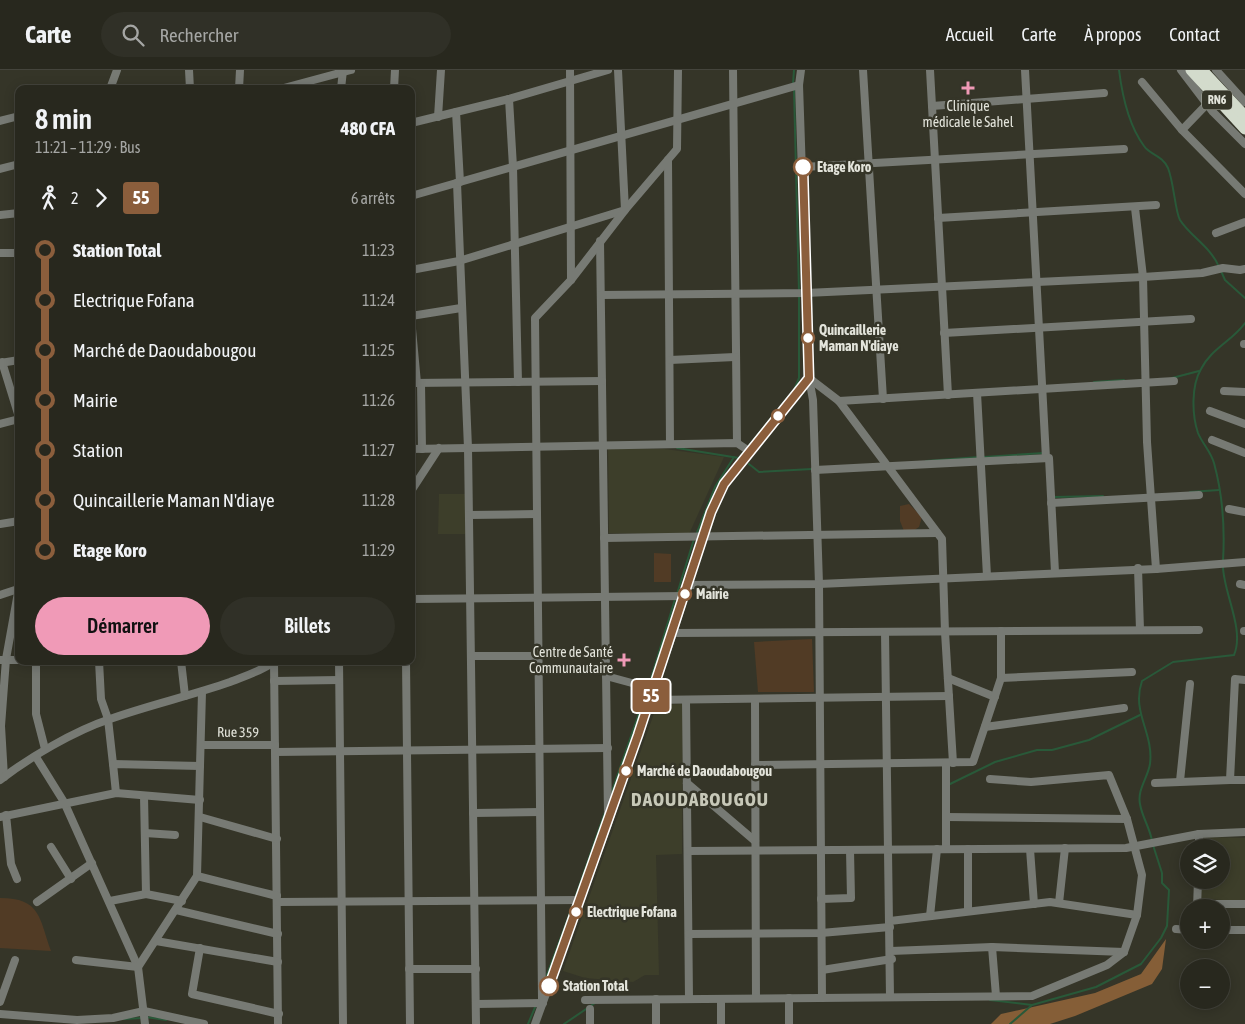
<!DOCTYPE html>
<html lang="fr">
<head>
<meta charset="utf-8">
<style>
	:root { --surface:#28281e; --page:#303027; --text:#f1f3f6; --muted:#a5a6a4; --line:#44443c; --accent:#f09ab7 }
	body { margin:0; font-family:"Asap Condensed",sans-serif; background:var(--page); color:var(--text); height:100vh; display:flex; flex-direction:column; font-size:19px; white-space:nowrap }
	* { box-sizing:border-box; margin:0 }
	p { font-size:16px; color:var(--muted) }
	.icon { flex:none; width:28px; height:28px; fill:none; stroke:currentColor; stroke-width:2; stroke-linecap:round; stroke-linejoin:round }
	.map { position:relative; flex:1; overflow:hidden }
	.panel { position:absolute; left:15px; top:15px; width:400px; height:580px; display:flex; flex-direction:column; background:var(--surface); border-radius:10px; box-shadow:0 2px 12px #0003,0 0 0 1px var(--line) }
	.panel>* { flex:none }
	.badge { padding:0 10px; border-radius:4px; font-size:18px; line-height:32px }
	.controls { position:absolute; left:1180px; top:769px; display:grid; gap:10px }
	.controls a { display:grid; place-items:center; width:50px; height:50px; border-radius:50%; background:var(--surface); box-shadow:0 2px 12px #0003,0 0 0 1px var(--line); font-size:25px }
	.map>.badge { position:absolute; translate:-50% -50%; box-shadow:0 0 0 2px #fff }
	.legs { display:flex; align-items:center; gap:8px; height:55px; padding:0 20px; font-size:16px }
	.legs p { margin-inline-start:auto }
	.head { display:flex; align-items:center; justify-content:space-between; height:85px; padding:0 20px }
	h1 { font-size:28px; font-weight:600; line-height:38px }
	.cta { display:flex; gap:10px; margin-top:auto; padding:10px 20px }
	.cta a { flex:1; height:58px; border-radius:30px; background:var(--accent); color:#111; font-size:20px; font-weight:600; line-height:58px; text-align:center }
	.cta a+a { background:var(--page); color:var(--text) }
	ul { padding:0 20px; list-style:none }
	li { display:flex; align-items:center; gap:18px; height:50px; font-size:19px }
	li i { display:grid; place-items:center; width:8px; height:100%; margin:0 6px; background:currentColor }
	li i::after { content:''; width:12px; height:12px; margin:-6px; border:4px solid; border-radius:50%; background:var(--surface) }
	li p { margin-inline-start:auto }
	li:first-child i { background:linear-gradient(#0000 50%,currentColor 0) }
	li:last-child i { background:linear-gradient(currentColor 50%,#0000 0) }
	header { display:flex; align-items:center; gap:30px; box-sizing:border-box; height:70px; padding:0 25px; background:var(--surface); border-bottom:1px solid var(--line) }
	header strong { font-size:24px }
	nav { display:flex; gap:28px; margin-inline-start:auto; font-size:18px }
	.search { width:350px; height:45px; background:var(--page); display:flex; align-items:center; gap:12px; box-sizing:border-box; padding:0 18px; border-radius:28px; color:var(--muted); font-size:19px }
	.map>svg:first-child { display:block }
	.built { fill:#3d3e2a }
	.green { fill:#513b25 }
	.forest { fill:#855e37 }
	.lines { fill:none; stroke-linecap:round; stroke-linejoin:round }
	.stream { stroke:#295939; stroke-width:2 }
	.minor { stroke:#777a74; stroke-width:8 }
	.highway { stroke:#d3dbcc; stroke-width:11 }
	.line-1-casing { stroke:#fff; stroke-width:11 }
	.line-1 { stroke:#8b5e3c; stroke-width:8 }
	.poi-dot { fill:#f09ab7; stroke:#353528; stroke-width:2 }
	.stop-1-dot { fill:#fff; stroke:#8b5e3c; stroke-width:2.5 }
	.labels { text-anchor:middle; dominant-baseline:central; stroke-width:5; stroke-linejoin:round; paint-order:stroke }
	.shield { fill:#353528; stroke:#afb0a5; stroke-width:1 }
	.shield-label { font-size:12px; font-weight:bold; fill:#e3e4db }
	.poi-label { font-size:14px; fill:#e3e4db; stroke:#353528 }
	.stop-label { font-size:14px; font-weight:bold; fill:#e3e4db; stroke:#353528; text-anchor:start }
	.street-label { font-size:14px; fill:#e3e4db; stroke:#353528 }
	.district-label { font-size:19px; font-weight:bold; letter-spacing:1px; fill:#c7c8b8; stroke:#353528 }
</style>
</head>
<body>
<header>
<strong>Carte</strong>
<div class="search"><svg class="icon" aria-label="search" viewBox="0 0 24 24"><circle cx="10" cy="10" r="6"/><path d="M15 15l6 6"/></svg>Rechercher</div>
<nav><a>Accueil</a><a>Carte</a><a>À propos</a><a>Contact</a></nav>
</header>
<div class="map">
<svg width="1245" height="954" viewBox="0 0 1245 954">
	<rect width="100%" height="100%" fill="#353528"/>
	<g class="built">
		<polygon points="608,379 665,379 724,387 689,464 609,463"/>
		<polygon points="439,424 466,424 465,464 438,464"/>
		<polygon points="683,634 682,784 656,785 659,905 645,905 633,912 585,908 563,901 657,635"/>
		<polygon points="1199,767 1245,768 1245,831 1200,829 1200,810 1221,810 1221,778 1199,777"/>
	</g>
	<g class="green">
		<polygon points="909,434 922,447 919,457 913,461 904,461 900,451 900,436"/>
		<polygon points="654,483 671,484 671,512 654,512"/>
		<polygon points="812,569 814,622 758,622 754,572"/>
		<path d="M0 828C41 828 39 848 51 881L0 878Z"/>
	</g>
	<polygon class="forest" points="1166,869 1162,899 1152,914 1075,946 1050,954 991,954 1001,944 1095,923 1141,904"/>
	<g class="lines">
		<g class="stream">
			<path d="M1119 0C1122 24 1129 56 1144 76 1150 85 1162 85 1168 98 1174 113 1175 141 1180 150 1190 166 1211 177 1219 197"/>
			<polyline points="793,14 794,0"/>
			<polyline points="794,19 799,222"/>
			<polyline points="1221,201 1225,210 1245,228"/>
			<polyline points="1172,308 1199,301"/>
			<polyline points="1094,312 1124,310"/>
			<polyline points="748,377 794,320 799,308 799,226"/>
			<polyline points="677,378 739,388 745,381"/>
			<polyline points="984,387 1044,383"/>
			<polyline points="926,391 979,387"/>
			<polyline points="749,394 759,402 812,399"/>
			<polyline points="1190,422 1219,420"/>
			<polyline points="1054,427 1103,426"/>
			<polyline points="696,465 715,417 734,387"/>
			<path d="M1223 491C1225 458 1223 426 1214 393 1211 382 1202 373 1198 363 1192 345 1191 316 1201 299 1211 279 1232 271 1245 253"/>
			<polyline points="677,524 694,469"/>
			<polyline points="649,615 675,529"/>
			<polyline points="948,715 995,692 1037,680 1052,680 1089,670 1140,645"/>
			<polyline points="611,724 647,620"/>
			<path d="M1152 771C1150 758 1142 747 1140 734 1137 720 1148 707 1150 694 1154 663 1131 642 1142 611L1173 592 1234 585C1245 559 1223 522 1223 496"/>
			<polyline points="575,828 605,742"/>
			<polyline points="545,910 574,832"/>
			<polyline points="990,930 1032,935"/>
			<polyline points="146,947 166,950"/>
			<polyline points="124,949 142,948"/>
			<polyline points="528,954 536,935"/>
			<polyline points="564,954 595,933"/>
			<polyline points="1010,954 1032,935 1096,917 1141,894 1161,868 1167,856 1169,820 1162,813 1162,803 1153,775"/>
		</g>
		<g class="minor">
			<polyline points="189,0 190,19"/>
			<polyline points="570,0 571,210"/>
			<polyline points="733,0 737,373"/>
			<polyline points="863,0 883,329"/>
			<polyline points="930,0 948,325"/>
			<polyline points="1025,0 1046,388"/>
			<polyline points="1181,0 1213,42 1245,74"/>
			<polyline points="1216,0 1245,32"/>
			<polyline points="1142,12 1182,60"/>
			<polyline points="110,19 117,0"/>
			<polyline points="239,19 240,0"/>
			<polyline points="280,19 351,0"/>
			<polyline points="341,19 343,0"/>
			<polyline points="394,19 395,0"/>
			<polyline points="509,29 513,97 518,312"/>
			<polyline points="1207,34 1182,60 1245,124"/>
			<polyline points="932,36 1104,23"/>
			<polyline points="456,42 460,112"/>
			<polyline points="438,47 441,0"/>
			<polyline points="0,51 19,46"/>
			<polyline points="411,53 509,29 608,0"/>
			<polyline points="668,90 670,374"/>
			<polyline points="803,97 1124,79"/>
			<polyline points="0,99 19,94"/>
			<polyline points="457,113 468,378 476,954"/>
			<polyline points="411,126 799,15"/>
			<polyline points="1135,138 1143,207 1147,372 1156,499"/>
			<polyline points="0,145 19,143"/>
			<polyline points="938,148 1156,135"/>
			<polyline points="1216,163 1245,152"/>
			<polyline points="600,171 608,746"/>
			<polyline points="0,183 19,183"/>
			<polyline points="411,200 459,191 625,140 618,0"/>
			<polyline points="601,225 806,223 1143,207 1202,203 1223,198 1240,200 1245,199"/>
			<polyline points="411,246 461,238"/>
			<polyline points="411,248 417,313"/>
			<polyline points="944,263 1191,249"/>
			<polyline points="1244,274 1245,274"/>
			<polyline points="670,290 735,287"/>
			<polyline points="2,292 19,347"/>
			<polyline points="0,293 19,290"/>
			<polyline points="809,308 813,330 819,514 822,928"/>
			<polyline points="809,308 839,331 942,469 945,562 953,693"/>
			<polyline points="411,313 602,311"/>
			<polyline points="421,313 422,379"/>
			<polyline points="1224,321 1245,322"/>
			<polyline points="977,323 987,506"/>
			<polyline points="839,331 1174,311"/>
			<polyline points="1210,341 1245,354"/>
			<polyline points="0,354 19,349"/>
			<polyline points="1212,370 1245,383"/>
			<polyline points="411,379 737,373 749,381"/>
			<polyline points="815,400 1049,388 1055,502"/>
			<polyline points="411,421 439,378"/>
			<polyline points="1051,433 1199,425"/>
			<polyline points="1229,439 1245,442"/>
			<polyline points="469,445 537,444"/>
			<polyline points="0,454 19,451"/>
			<polyline points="604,468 937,463"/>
			<polyline points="1138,498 1140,560"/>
			<polyline points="1240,514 1245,515"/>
			<polyline points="688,515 819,514 1156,499 1245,492"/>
			<polyline points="0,525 18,519"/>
			<polyline points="411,529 684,526"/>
			<polyline points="1244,561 1245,561"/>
			<polyline points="885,562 890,927"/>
			<polyline points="673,563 1199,560"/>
			<polyline points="471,586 539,586"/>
			<polyline points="0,590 19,590"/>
			<polyline points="36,591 36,644 45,679"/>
			<polyline points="99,591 101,629 108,649 113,694"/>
			<polyline points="181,591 185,626"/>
			<polyline points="339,591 343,954"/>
			<polyline points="406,591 410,954"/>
			<polyline points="274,592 278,954"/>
			<polyline points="606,606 654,619"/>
			<polyline points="948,608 995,627"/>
			<polyline points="1001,608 1132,602"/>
			<polyline points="274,611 339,610"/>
			<polyline points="755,629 756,928"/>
			<polyline points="650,630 949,626"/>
			<polyline points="686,630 689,929"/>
			<polyline points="985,657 1124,638"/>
			<polyline points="201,675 275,675"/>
			<polyline points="275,682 608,678"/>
			<polyline points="36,687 64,732 138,897 145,954"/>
			<polyline points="755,695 973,692 1001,608 1001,561"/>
			<polyline points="4,707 1,656 6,589 19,517"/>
			<path d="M0 710C30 687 74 661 110 649 149 635 190 626 230 612 245 606 262 601 275 591"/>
			<polyline points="1230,710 1245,710"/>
			<polyline points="1180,711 1190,614"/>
			<polyline points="687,713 755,771"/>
			<polyline points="1155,713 1230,710 1235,609 1245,610"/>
			<polyline points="116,723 113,694 200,696"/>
			<polyline points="144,726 146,824"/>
			<polyline points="473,743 540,742"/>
			<polyline points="6,745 11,794 17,809"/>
			<polyline points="0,747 116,723 200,730"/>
			<polyline points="200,747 277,769"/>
			<polyline points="946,747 1127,749"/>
			<polyline points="145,763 175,765"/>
			<polyline points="51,777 71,809"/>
			<polyline points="1199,778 1199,764"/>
			<polyline points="946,779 946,693"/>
			<polyline points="968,779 968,841"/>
			<polyline points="1030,779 1034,834"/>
			<polyline points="688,781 1126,778 1199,764 1245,762"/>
			<polyline points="197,806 277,826"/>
			<polyline points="821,829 851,828 850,780"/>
			<polyline points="110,831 146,824 182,831"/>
			<polyline points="37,832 92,793"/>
			<polyline points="277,832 580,830"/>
			<polyline points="1059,833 1065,778"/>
			<polyline points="1198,834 1245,834"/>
			<polyline points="1197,838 1198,810"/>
			<polyline points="176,840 278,864"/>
			<polyline points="930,846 937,779"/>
			<polyline points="890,851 1050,832 1137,845"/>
			<polyline points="1176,859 1189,860"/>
			<polyline points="1221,860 1245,860"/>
			<polyline points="689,864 821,863 890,857"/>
			<polyline points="156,871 278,892"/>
			<polyline points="992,877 996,926"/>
			<polyline points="200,878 192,924 279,944"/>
			<polyline points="891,881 992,877 1124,882"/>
			<polyline points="76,890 138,897 197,806 202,622"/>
			<polyline points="409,899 476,899"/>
			<polyline points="822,900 892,889"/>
			<polyline points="542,929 535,248 571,210 625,140 677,79 678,0"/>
			<polyline points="656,929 656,954"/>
			<polyline points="721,929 721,954"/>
			<polyline points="585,930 1032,926 1107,895 1124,882 1137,845 1142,805 1127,749 1109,705 1031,712 990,709"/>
			<polyline points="0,932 15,890"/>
			<polyline points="476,934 543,933"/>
			<polyline points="590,939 590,954"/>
			<polyline points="0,944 77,950 113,948 144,941 204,954"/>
			<polyline points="535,954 608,754 673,563 711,442 724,414 809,308 799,15 801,0"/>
			<polyline points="789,954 789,928"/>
		</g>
		<g class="highway">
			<polyline points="1191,0 1245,59"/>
			<polyline points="1202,0 1245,46"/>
		</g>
	</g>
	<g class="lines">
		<defs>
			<polyline id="line-1" points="549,916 638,665 711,442 724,414 809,308 803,97"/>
		</defs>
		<use href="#line-1" class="line-1-casing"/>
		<use href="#line-1" class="line-1"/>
	</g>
	<g class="poi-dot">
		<path d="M965.5 10.5h5v5h5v5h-5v5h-5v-5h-5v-5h5z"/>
		<path d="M621.5 582.5h5v5h5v5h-5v5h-5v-5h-5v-5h5z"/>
	</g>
	<g class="stop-1-dot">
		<circle cx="803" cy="97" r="9"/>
		<circle cx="808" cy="268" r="6"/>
		<circle cx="778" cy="346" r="6"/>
		<circle cx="685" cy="524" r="6"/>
		<circle cx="626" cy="701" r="6"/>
		<circle cx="576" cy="842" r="6"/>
		<circle cx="549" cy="916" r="9"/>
	</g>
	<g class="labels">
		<rect class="shield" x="1202" y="20.5" width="30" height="19" rx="4"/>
		<g class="shield-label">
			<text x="1217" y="30">RN6</text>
		</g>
		<g class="poi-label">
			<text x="968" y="36">Clinique<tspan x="968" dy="16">médicale le Sahel</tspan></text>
			<text x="613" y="582" text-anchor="end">Centre de Santé<tspan x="613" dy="16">Communautaire</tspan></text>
		</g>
		<g class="stop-label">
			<text x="817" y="97">Etage Koro</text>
			<text x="819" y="260">Quincaillerie<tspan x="819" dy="16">Maman N'diaye</tspan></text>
			<text x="696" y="524">Mairie</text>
			<text x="637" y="701">Marché de Daoudabougou</text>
			<text x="587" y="842">Electrique Fofana</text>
			<text x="563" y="916">Station Total</text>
		</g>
		<g class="street-label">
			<text transform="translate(238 662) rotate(1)">Rue 359</text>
		</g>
		<g class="district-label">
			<text x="700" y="729">DAOUDABOUGOU</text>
		</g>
	</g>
</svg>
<div class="controls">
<a><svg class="icon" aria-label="layers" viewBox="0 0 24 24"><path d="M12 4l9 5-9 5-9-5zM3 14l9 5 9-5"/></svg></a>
<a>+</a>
<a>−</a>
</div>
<b class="badge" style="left:651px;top:626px;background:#8b5e3c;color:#fff">55</b>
<section class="panel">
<div class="head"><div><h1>8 min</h1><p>11:21 – 11:29 · Bus</p></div><b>480 CFA</b></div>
<div class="legs"><svg class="icon" aria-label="walk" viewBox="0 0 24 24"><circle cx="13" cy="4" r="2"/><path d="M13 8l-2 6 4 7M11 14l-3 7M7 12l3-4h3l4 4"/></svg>2<svg class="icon" aria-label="forward" viewBox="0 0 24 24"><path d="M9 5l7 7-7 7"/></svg><b class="badge" style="background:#8b5e3c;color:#fff">55</b><p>6 arrêts</p></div>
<ul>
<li><i style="color:#8b5e3c"></i><b>Station Total</b><p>11:23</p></li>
<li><i style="color:#8b5e3c"></i><span>Electrique Fofana</span><p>11:24</p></li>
<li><i style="color:#8b5e3c"></i><span>Marché de Daoudabougou</span><p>11:25</p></li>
<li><i style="color:#8b5e3c"></i><span>Mairie</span><p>11:26</p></li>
<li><i style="color:#8b5e3c"></i><span>Station</span><p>11:27</p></li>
<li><i style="color:#8b5e3c"></i><span>Quincaillerie Maman N'diaye</span><p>11:28</p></li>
<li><i style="color:#8b5e3c"></i><b>Etage Koro</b><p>11:29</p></li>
</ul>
<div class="cta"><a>Démarrer</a><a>Billets</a></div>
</section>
</div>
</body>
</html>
